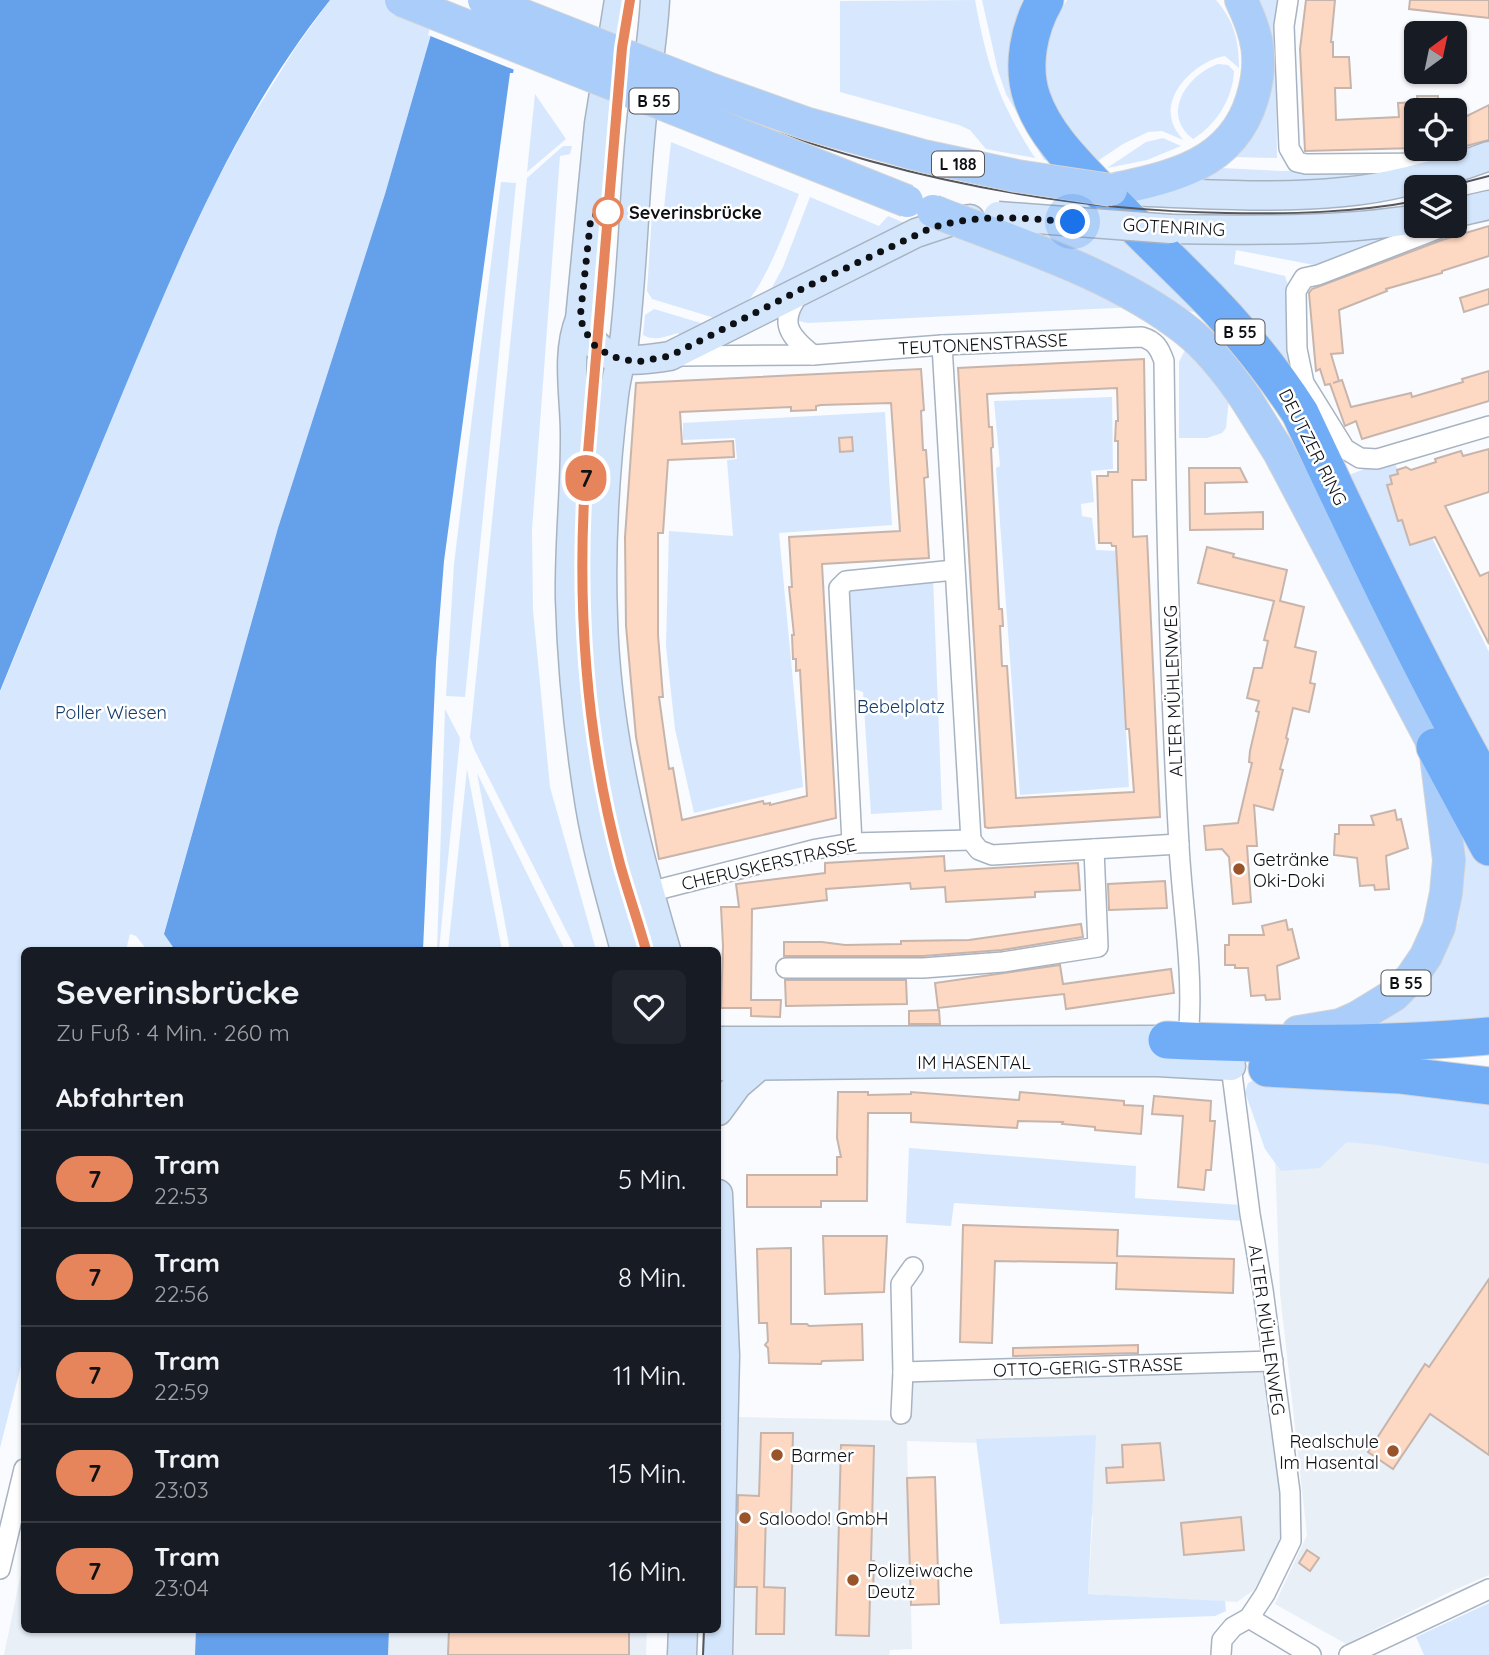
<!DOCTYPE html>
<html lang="de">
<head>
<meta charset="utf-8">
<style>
	:root { --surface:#171b24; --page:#20242c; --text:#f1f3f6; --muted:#9ea1a6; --line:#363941 }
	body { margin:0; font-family:Quicksand,sans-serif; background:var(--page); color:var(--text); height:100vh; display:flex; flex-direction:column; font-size:26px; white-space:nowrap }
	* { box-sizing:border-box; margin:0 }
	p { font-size:23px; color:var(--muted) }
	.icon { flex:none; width:38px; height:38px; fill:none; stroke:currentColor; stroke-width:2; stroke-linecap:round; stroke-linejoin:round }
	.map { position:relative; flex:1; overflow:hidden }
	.panel { position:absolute; left:21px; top:947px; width:700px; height:686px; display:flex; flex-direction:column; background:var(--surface); border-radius:10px; box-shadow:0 2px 5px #0004 }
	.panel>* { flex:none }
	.badge { padding:0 14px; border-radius:23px; font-size:24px; line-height:46px }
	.needle { width:46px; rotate:33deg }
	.fabs { position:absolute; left:1404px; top:21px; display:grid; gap:14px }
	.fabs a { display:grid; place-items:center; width:63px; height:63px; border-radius:10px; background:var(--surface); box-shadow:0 2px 5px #0004; font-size:35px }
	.you { position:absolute; width:35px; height:35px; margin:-18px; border:5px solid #fff; border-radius:50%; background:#1a73e8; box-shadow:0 0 0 10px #1a73e833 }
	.map>.badge { position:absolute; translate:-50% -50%; box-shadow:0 0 0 4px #fff }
	h2 { padding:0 35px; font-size:26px; line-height:63px }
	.round { display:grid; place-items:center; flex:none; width:74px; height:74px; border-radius:10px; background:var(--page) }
	.headline { display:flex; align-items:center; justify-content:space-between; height:119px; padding:0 35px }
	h1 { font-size:33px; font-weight:700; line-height:52px }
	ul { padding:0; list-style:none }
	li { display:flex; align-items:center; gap:21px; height:98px; padding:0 35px; border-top:2px solid var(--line) }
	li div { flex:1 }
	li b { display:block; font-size:26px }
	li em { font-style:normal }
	li .badge { min-width:77px; font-weight:700; text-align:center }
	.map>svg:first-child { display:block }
	.built { fill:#e9eff7 }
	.green { fill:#d7e8fe }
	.water { fill:#65a0eb }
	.pier { fill:#f9fbfe }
	.building { fill:#fdd8c3; stroke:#c7b5ac; stroke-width:2; fill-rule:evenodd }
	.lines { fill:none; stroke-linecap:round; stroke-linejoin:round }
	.street-casing { stroke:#a8b3c2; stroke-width:22 }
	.secondary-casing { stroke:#a8b3c2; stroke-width:31 }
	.primary-casing { stroke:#d3d4d5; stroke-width:34 }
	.highway-casing { stroke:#d3d4d5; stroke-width:39 }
	.street { stroke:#fff; stroke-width:19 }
	.secondary { stroke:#d4e6fc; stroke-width:28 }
	.primary { stroke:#aacdfa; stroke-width:32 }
	.highway { stroke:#71acf6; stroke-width:37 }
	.tram { stroke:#55575c; stroke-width:2 }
	.secondary-bridge-casing { stroke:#a8b3c2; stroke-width:31; stroke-linecap:butt }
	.primary-bridge-casing { stroke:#d3d4d5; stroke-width:34; stroke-linecap:butt }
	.secondary-bridge { stroke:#d4e6fc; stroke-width:28 }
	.primary-bridge { stroke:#aacdfa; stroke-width:32 }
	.line-casing { stroke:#fff; stroke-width:16 }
	.line { stroke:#e6855c; stroke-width:10 }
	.walk { stroke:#0d1015; stroke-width:7; stroke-dasharray:0 12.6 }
	.stop-dot { fill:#fff; stroke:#e6855c; stroke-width:3.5 }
	.poi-dot { fill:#995429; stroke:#fff; stroke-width:2.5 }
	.labels { text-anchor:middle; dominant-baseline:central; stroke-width:5; stroke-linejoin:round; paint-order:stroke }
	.shield { fill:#fff; stroke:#56585b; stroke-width:2 }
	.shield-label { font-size:16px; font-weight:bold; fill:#0d1015 }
	.stop-label { font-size:18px; font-weight:bold; fill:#0d1015; stroke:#fff; text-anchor:start }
	.street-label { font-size:18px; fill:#0d1015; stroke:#fff }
	.park-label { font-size:18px; fill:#143c6b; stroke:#fff }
	.poi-label { font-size:18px; fill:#0d1015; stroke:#fff; text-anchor:start }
</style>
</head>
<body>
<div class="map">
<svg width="1489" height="1655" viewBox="0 0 1489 1655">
	<rect width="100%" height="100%" fill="#f9fbfe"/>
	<g class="built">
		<polygon points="1274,1131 1489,1153 1489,1575 1452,1591 1346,1644 1275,1604 1307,1535 1280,1293"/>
		<polygon points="1267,1367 1279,1443 1283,1537 1258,1587 1237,1602 1088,1594 1093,1517 976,1439 977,1443 907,1441 912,1649 890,1650 889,1655 734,1655 739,1417 907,1421 909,1377"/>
		<polygon points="24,1559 24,1629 196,1629 195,1655 4,1655"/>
		<polygon points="389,1629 647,1629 646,1655 388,1655"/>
	</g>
	<g class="green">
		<polygon points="330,0 441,0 385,194 278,528 164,933 176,950 147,950 136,936 130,934 126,950 24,950 24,1354 0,1448 0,692 159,304 211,192 244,130 296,47"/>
		<path d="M975 0C987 66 999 102 1035 158L986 149 970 130 959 125 840 92V1Z"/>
		<polygon points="982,0 1030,0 1062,163 1044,160 1006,94 998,71"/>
		<path d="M1067 0H1216C1234 21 1239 40 1239 68L1225 56C1200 60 1167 88 1171 116 1172 126 1178 133 1183 140L1162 131 1148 132 1123 144 1096 162H1090C1077 143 1061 124 1050 103 1033 72 1050 27 1067 0Z"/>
		<polygon points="1254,0 1281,0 1276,57 1277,158 1234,157 1251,138 1245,136"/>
		<path d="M1218 64 1228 65 1234 71C1233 98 1216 125 1193 139 1160 114 1187 75 1218 64Z"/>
		<polygon points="535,94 566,139 527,172"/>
		<polygon points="1163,138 1181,146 1147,160 1107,168 1146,142"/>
		<path d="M671 142 799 194C788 222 765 287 743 306 737 312 726 315 718 319L652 299 647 291 652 213 664 208Z"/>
		<polygon points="563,146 572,146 570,154 560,156 532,530 533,610 550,787 596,950 576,950 474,749 470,737 527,178"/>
		<polygon points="1222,168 1280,171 1410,168 1371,179 1192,185 1203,172 1210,176"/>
		<polygon points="501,182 516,183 465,697 446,696 454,564"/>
		<polygon points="810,197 879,226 888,216 909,225 768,295 783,267"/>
		<polygon points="1017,229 1135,237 1213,315 1157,306 808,323 799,321 795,315 804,299 878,261 954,234"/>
		<polygon points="1396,235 1314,265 1236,250 1234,264 1285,276 1290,291 1296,375 1175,239"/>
		<path d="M654 309 701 323 702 328 681 339 678 333C667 336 655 342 643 335L645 315Z"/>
		<polygon points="1186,348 1229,398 1226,428 1222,433 1207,438 1179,438 1179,362"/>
		<polygon points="1112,397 1113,469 1091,471 1094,502 1081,504 1082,516 1092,518 1096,550 1116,551 1129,787 1020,795 996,468 1000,466 994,401"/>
		<polygon points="885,412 892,525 779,533 803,787 694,813 675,729 666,646 669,531 733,536 727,460 737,459 735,438 683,440 683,423"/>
		<polygon points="1392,458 1489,652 1489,755 1344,477"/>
		<polygon points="933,577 942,810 871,814 863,692 849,687 845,588"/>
		<polygon points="445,709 460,738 439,950 437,950"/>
		<polygon points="467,769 502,950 448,950"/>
		<polygon points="477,773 565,950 510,950"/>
		<polygon points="1461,818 1489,864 1489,1024 1368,1033 1414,999 1440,962 1458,922 1465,873"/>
		<polygon points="1259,1078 1489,1099 1489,1164 1377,1145 1347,1142 1320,1168 1281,1171 1265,1149 1245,1092 1248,1083"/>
		<polygon points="909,1148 1136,1166 1135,1198 1241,1205 1244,1221 954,1203 951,1226 906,1223"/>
		<polygon points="1096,1435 1088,1594 1225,1601 1226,1611 1215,1616 1000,1624 976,1439"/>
		<polygon points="1489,1603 1489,1655 1424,1655 1416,1637"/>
	</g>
	<g class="water">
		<path d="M0 0H330C238 115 181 253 125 387 83 489 41 590 0 691Z"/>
		<polygon points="441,0 528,4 513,73 510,73 444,561 436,662 423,950 175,950 164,934 278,528 385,194"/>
		<polygon points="196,1629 389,1629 388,1655 195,1655"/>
	</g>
	<polygon class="pier" points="438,0 532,0 517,71 428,35"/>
	<g class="building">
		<polygon points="1306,0 1335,0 1331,42 1333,42 1333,57 1349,57 1351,88 1335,88 1336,120 1399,117 1398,103 1416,102 1416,148 1305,151 1300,49"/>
		<polygon points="1410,0 1489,0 1489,18 1409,9"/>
		<polygon points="1417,96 1438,96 1438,110 1419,110"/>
		<polygon points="1489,105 1489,140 1466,146 1454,147 1454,117 1467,116"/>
		<polygon points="1489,226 1489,256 1442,271 1442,273 1386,289 1387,291 1339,310 1343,353 1331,354 1339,381 1333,383 1342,380 1351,407 1411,393 1412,397 1463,382 1462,379 1489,371 1489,401 1362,439 1356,421 1345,426 1330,384 1325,385 1320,369 1316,371 1309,293 1312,289 1442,240"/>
		<polygon points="1489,289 1489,304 1464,312 1460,298"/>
		<path d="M1144 359 1146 480H1132L1133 537 1147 536 1160 817 988 828 985 827 958 368ZM1117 388 1118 421H1116L1115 441H1118V472H1108V476H1097L1099 543H1111L1112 546H1116L1126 729H1129L1134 792 1016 798 1007 666H1002L1000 626H1003L1002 609H999L991 448 993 447 992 427H989L987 394Z"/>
		<path d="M921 369 924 410 921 411 923 450H926L928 477 924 478 929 558 822 564 836 818 659 859 636 737 626 626 625 537 636 383ZM891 403 900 531 789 537 792 587H789L794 635H792L793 659H796V671L800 670 807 796 770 805V803L764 804 763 801 682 820 673 768 669 769 659 697H663L658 635V533H663L668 460 734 457 733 441 682 444 680 412 791 407V411L816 410V406L821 405Z"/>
		<polygon points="852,437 853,451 840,452 839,438"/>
		<polygon points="1489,449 1489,492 1445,506 1480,576 1489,572 1489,644 1435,537 1410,545 1402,520 1398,521 1387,485 1392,484 1390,476 1398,474 1397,470 1406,467 1411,470 1436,462 1435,459 1461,451 1463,456"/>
		<polygon points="1189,468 1240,468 1247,482 1205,483 1205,514 1263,512 1263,529 1190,530"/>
		<polygon points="1207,547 1234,554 1233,557 1287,570 1280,601 1304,607 1295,647 1316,652 1310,683 1315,684 1309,712 1293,708 1286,738 1288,739 1280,769 1283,770 1273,810 1254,805 1257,846 1247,846 1251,902 1233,904 1229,857 1222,849 1206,850 1204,826 1238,823 1252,763 1249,762 1250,751 1259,712 1256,711 1259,701 1247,698 1254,668 1262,668 1268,641 1264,640 1274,601 1198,583"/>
		<polygon points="1395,810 1397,820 1401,819 1408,848 1386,856 1389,889 1375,890 1374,885 1360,886 1357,858 1334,855 1335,834 1339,834 1339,825 1374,825 1371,816"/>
		<polygon points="944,856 945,871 1078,863 1080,890 1035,892 1035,897 946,902 945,887 911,889 910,883 826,889 827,900 752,909 751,1000 781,1000 780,1017 751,1016 751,1008 721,1008 723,946 721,907 739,907 736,884 825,873 825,863"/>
		<polygon points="1165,881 1167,908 1109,910 1108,884"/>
		<polygon points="1286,920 1288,930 1292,929 1299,958 1277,966 1280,999 1266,1000 1265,995 1251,996 1248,968 1235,968 1235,965 1225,965 1225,945 1229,945 1229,935 1264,935 1262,926"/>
		<polygon points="1081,924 1083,937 1002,950 923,956 784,956 784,942 822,942 845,945 901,944 901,941 969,940"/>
		<polygon points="1060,965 1063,984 1171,969 1174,993 1066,1009 1064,994 938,1008 935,983"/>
		<polygon points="785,980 906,980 907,1004 786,1006"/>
		<polygon points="939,1010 940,1024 909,1024 909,1011"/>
		<polygon points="838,1092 868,1092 868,1095 911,1094 911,1092 1019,1100 1020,1092 1124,1101 1124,1105 1143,1106 1141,1134 1095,1130 1095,1127 1062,1124 1063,1122 1018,1121 1017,1128 911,1122 911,1113 868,1113 867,1201 821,1201 821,1207 747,1207 747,1175 837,1175 837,1157 841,1157 837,1138"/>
		<polygon points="1154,1096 1211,1101 1210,1121 1215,1121 1211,1170 1206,1170 1204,1190 1178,1187 1183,1116 1152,1114"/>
		<polygon points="963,1225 1118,1230 1117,1256 1234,1259 1233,1293 1116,1289 1117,1263 995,1261 992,1343 960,1342"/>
		<polygon points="823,1236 887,1236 884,1292 825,1294"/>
		<polygon points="791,1248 791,1324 807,1324 809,1326 862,1324 863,1360 822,1361 821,1364 769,1363 768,1348 765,1345 768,1341 767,1323 759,1323 757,1249"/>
		<polygon points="1489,1279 1489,1455 1430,1414 1393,1469 1368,1452 1425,1364 1429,1367"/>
		<polygon points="1138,1345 1138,1353 1013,1356 1013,1348"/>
		<polygon points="761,1433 793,1433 791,1514 766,1513 764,1587 785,1588 784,1634 756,1634 757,1587 736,1587 738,1495 759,1496"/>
		<polygon points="1160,1443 1164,1480 1107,1483 1106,1468 1123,1467 1122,1445"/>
		<polygon points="841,1445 874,1446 871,1561 874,1561 873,1595 870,1595 869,1636 836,1635"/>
		<polygon points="935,1477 939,1604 911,1605 907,1478"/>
		<polygon points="1241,1517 1244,1550 1184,1555 1181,1523"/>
		<polygon points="1307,1550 1319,1558 1310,1571 1299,1563"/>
		<polygon points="449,1629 629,1629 629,1655 448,1655"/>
	</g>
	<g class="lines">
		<defs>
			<g id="street">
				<polyline points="1288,0 1284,26 1289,148 1297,162 1306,164 1441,163"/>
				<polyline points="1445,226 1318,275 1304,278 1296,291 1297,349 1304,383 1345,449 1360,458 1377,459 1489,426"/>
				<path d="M802 290C779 320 785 333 813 355"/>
				<polyline points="942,345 971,840"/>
				<path d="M675 356 813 355 942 345 1142 337C1155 341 1159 347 1164 361 1166 522 1170 684 1179 845 1182 905 1193 965 1189 1026L1174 1039"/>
				<polyline points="971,840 979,850 992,855 1179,844"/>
				<polyline points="852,843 839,588 846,581 954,570"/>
				<polyline points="649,892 817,849 852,843 971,840"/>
				<polyline points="786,968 923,968 1003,962 1098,947 1094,849"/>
				<polyline points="913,1267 901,1284 903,1372 1273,1361"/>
				<polyline points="901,1414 903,1372"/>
				<polyline points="0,1569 24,1469"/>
				<polyline points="1249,1618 1311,1655"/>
				<polyline points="1221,1655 1222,1640 1233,1627 1249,1618 1265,1594 1291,1541 1290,1492 1263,1290 1250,1214 1231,1066"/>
				<polyline points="1349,1655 1489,1589"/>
			</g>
			<g id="secondary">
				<path d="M619 0 599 124 580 319C565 356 576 401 575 440 575 493 569 546 570 599 572 668 579 738 590 806 598 854 612 902 625 950"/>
				<path d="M655 0C653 39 646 77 642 116 634 191 633 268 624 343 621 361 616 378 614 395 605 469 600 543 603 618 606 731 634 842 666 950"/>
				<path d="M1128 191C1199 194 1272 199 1343 192 1392 188 1443 173 1489 156"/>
				<polyline points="1454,213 1489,205"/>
				<path d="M1171 229C1252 230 1336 232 1416 219"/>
				<path d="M580 319C599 365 627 363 670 356L916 233 949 222 970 219"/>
				<polyline points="718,1041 1167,1040"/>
				<polyline points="718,1066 1054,1062 1157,1062 1231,1066"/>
				<polyline points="718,1111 737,1085 759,1066"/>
				<polyline points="718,1194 725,1356 718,1655"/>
				<polyline points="682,1655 683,1629"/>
			</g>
			<g id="primary">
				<path d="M1111 190C1172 177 1232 165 1252 99 1264 60 1258 35 1241 0"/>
				<polyline points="1246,399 1279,452 1435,747 1449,860 1446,893 1439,927 1426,956 1411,978 1394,995 1358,1017 1340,1025 1298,1032"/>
			</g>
			<g id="highway">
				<path d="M1045 0C1029 28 1021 66 1032 98 1044 133 1072 161 1097 187 1128 220 1160 250 1191 281 1232 321 1269 365 1300 413 1360 540 1420 668 1489 790"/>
				<polyline points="1435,747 1489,847"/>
				<path d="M1167 1040C1275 1045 1381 1046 1489 1036"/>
				<polyline points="1267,1068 1399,1075 1489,1086"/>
			</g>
		</defs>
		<use href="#street" class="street-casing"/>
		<use href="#secondary" class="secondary-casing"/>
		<use href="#primary" class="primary-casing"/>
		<use href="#highway" class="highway-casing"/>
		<use href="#street" class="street"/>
		<use href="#secondary" class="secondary"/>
		<use href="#primary" class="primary"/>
		<use href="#highway" class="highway"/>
		<g class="tram">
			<path d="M438 0C580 57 722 120 870 161 986 193 1105 211 1226 213 1289 214 1353 213 1416 201"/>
			<path d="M630 0 623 48 616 119 584 500C579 623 589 745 620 864 628 893 638 921 646 950"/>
			<polyline points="1446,187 1489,176"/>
			<polyline points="703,1655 704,1629"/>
		</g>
		<defs>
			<polyline id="secondary-bridge" points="998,216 1171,229"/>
			<g id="primary-bridge">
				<polyline points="401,0 907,201"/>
				<polyline points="484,0 710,89 808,124 923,156 1017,176 1111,190"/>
				<path d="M933 211C1017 244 1115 274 1186 330 1210 349 1229 374 1246 399"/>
			</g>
		</defs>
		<use href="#secondary-bridge" class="secondary-bridge-casing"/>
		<use href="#primary-bridge" class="primary-bridge-casing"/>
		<use href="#secondary-bridge" class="secondary-bridge"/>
		<use href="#primary-bridge" class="primary-bridge"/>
	</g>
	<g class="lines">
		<defs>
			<path id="line" d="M630 0 622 48 616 119 584 500C578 622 588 745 620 864 628 893 638 921 646 950"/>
		</defs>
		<use href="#line" class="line-casing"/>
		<use href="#line" class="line"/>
		<path class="walk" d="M608 212 591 216 580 319 590 340 597 348 614 357 636 362 670 356 804 288 931 228C980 213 1023 218 1073 222"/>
	</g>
	<circle class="stop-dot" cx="608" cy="212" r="14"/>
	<g class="poi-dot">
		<circle cx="1239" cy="869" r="7"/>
		<circle cx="1393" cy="1451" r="7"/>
		<circle cx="777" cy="1455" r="7"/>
		<circle cx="745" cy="1518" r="7"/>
		<circle cx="853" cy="1580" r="7"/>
	</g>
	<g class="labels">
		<g class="shield">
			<rect x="629.5" y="88.5" width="49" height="25" rx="5"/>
			<rect x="932" y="151.5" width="52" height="25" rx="5"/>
			<rect x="1215.5" y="319.5" width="49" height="25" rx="5"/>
			<rect x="1381.5" y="970.5" width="49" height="25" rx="5"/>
		</g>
		<g class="shield-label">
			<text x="654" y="101">B 55</text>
			<text x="958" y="164">L 188</text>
			<text x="1240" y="332">B 55</text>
			<text x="1406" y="983">B 55</text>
		</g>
		<g class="stop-label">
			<text x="629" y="212">Severinsbrücke</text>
		</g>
		<g class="street-label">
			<text transform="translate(1174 227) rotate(3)">GOTENRING</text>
			<text transform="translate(983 344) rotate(-3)">TEUTONENSTRASSE</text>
			<text transform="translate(1313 447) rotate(63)">DEUTZER RING</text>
			<text transform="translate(1173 691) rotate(-92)">ALTER MÜHLENWEG</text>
			<text transform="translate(769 864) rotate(-13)">CHERUSKERSTRASSE</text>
			<text x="974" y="1062">IM HASENTAL</text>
			<text transform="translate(1267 1330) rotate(82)">ALTER MÜHLENWEG</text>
			<text transform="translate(1088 1367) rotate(-2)">OTTO-GERIG-STRASSE</text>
		</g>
		<g class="park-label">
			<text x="901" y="706">Bebelplatz</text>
			<text x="111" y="712">Poller Wiesen</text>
		</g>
		<g class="poi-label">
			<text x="1253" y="859">Getränke<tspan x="1253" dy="21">Oki-Doki</tspan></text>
			<text x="1379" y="1441" text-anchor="end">Realschule<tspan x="1379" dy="21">Im Hasental</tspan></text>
			<text x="791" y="1455">Barmer</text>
			<text x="759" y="1518">Saloodo! GmbH</text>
			<text x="867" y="1570">Polizeiwache<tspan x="867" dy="21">Deutz</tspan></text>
		</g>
	</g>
</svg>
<div class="fabs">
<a><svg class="needle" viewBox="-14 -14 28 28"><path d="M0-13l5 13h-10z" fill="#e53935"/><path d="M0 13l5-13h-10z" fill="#9ea1a6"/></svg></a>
<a><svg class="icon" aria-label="locate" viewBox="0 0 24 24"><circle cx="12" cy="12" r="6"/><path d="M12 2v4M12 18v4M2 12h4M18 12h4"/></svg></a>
<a><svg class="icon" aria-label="layers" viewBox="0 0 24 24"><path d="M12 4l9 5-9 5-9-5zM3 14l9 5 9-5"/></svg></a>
</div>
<div class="you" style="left:1073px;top:222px"></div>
<b class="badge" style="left:586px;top:478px;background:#e6855c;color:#111">7</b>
<section class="panel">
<div class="headline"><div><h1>Severinsbrücke</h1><p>Zu Fuß · 4 Min. · 260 m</p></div><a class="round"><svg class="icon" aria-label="heart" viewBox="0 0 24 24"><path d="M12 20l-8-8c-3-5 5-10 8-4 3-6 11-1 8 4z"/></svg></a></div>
<h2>Abfahrten</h2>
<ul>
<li><span class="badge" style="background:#e6855c;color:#111">7</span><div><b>Tram</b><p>22:53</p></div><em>5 Min.</em></li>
<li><span class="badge" style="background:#e6855c;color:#111">7</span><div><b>Tram</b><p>22:56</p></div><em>8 Min.</em></li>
<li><span class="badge" style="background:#e6855c;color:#111">7</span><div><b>Tram</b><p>22:59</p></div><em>11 Min.</em></li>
<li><span class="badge" style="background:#e6855c;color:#111">7</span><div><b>Tram</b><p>23:03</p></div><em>15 Min.</em></li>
<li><span class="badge" style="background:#e6855c;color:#111">7</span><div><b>Tram</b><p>23:04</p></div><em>16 Min.</em></li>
</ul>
</section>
</div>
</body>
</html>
